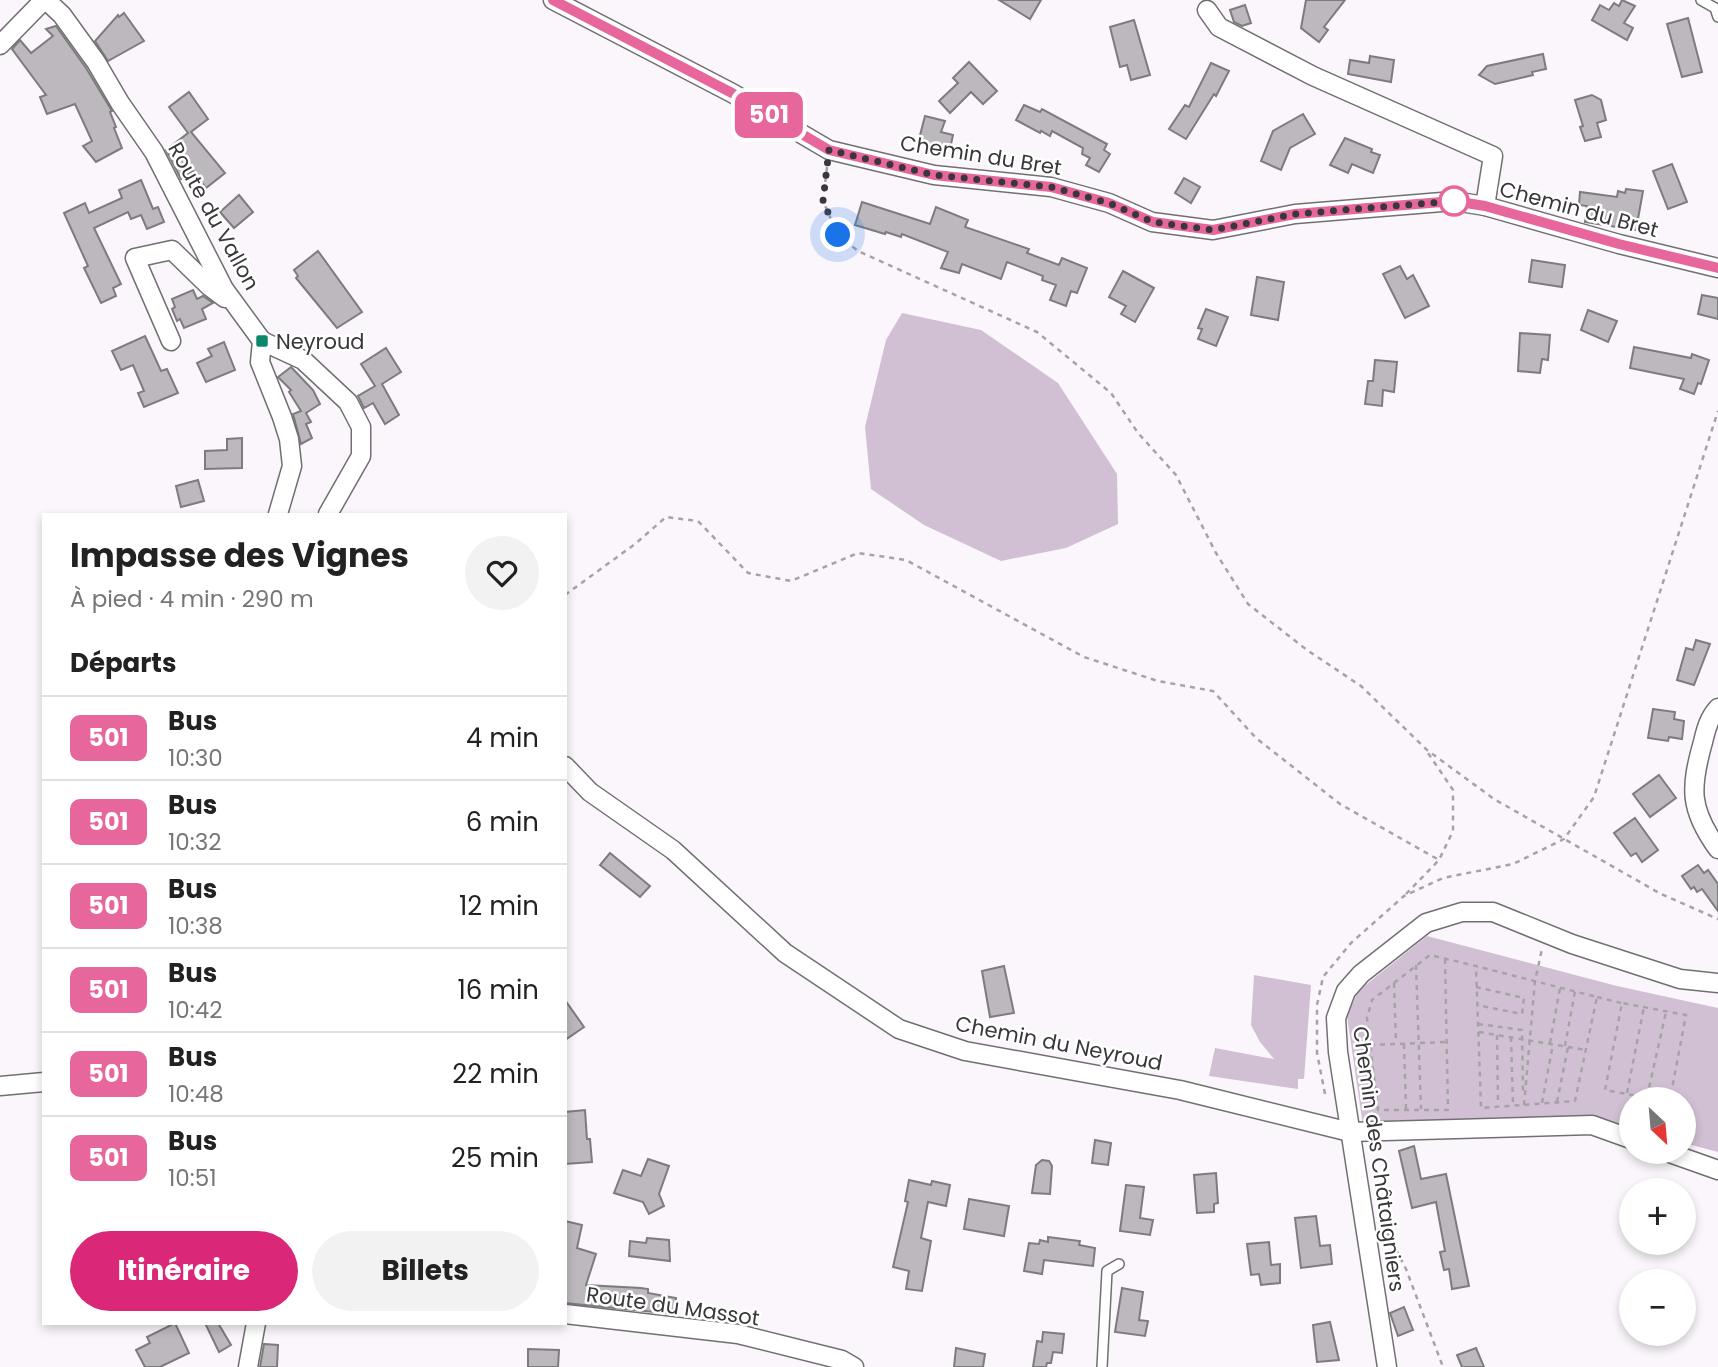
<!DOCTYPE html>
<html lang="fr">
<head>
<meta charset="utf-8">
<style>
	:root { --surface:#fff; --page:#f2f2f2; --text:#222; --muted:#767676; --line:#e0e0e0; --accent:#db2777 }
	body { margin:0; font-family:Poppins,sans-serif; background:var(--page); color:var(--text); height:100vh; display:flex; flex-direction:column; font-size:26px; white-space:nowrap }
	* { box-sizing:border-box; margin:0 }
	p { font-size:23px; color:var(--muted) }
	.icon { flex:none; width:38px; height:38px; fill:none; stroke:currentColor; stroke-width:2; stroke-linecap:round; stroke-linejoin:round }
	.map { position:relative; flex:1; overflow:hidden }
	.side { position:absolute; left:42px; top:513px; width:525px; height:812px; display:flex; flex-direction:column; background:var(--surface); border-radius:0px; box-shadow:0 4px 10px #0003 }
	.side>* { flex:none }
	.badge { padding:0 14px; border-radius:10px; font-size:24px; line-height:46px }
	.needle { width:46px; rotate:154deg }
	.tools { position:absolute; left:1619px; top:1087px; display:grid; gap:14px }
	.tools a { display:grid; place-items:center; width:77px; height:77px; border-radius:50%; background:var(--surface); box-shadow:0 4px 10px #0003; font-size:35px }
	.you { position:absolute; width:35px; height:35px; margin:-18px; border:5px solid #fff; border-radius:50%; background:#1a73e8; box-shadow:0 0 0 10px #1a73e833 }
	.map>.badge { position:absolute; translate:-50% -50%; box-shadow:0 0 0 4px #fff }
	h2 { padding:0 28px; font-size:26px; line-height:63px }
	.round { display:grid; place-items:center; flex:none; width:74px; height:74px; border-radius:37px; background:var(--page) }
	.overview { display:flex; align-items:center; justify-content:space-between; height:119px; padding:0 28px }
	h1 { font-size:33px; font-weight:700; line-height:52px }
	.cta { display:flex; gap:14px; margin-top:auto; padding:14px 28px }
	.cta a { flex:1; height:80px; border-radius:42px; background:var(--accent); color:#fff; font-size:28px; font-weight:700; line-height:80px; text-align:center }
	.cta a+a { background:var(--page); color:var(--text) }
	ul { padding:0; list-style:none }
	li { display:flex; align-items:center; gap:21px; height:84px; padding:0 28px; border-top:2px solid var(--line) }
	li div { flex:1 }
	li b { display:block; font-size:26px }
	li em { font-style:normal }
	li .badge { min-width:77px; font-weight:700; text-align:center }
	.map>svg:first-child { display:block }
	.green { fill:#d1c0d3 }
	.building { fill:#bcb8bd; stroke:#7e7b7f; stroke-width:2 }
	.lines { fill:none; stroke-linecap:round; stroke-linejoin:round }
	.service-casing { stroke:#726f73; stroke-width:12 }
	.minor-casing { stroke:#726f73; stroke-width:21 }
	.path { stroke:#a6a3a7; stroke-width:2.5; stroke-dasharray:5 5; stroke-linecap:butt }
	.service { stroke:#fff; stroke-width:9 }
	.minor { stroke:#fff; stroke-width:18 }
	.line-casing { stroke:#fff; stroke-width:16 }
	.line { stroke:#e7679c; stroke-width:10 }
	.walk { stroke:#393739; stroke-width:7; stroke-dasharray:0 12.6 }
	.stop-dot { fill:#fff; stroke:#e7679c; stroke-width:3.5 }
	.poi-dot { fill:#0b8769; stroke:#fff; stroke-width:2.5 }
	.labels { text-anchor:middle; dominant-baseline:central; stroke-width:5; stroke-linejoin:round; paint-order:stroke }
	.street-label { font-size:21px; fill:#393739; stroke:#fff }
	.poi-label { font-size:21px; fill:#393739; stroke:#fff; text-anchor:start }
</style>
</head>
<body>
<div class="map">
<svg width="1718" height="1367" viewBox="0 0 1718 1367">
	<rect width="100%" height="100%" fill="#faf6fb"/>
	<g class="green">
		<polygon points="902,313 981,330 1058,383 1117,474 1118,524 1066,548 1001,561 924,525 871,489 865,427 886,340"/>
		<polygon points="1427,936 1617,986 1718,1008 1718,1152 1684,1143 1684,1099 1631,1099 1631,1130 1593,1119 1363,1126 1347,1016 1358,991"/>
		<polygon points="1254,975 1311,985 1304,1079 1298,1079 1298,1089 1209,1076 1215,1048 1274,1059 1260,1042 1251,1025"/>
	</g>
	<g class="building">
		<polygon points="999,0 1041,0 1030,19"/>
		<polygon points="1306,0 1345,0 1324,27 1328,30 1319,42 1301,28"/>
		<polygon points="1622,0 1635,6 1624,23 1633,28 1627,40 1592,20 1600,5 1609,10 1614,3 1619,6"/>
		<polygon points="1245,5 1251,23 1242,26 1234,22 1230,10"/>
		<polygon points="124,13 144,41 108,61 95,41 118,15 119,17"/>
		<polygon points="1688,18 1702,72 1682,77 1667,24"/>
		<polygon points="1134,20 1150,75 1131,80 1127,65 1120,67 1110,27"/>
		<polygon points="56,26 86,68 112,111 110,112 116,127 114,128 122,148 96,162 83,146 92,141 75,104 47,114 40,97 46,95 12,49 20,40 31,53 53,36 46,29"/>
		<polygon points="1543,54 1546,69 1532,72 1533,75 1495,84 1479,75 1487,66"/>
		<polygon points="1370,56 1394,60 1391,82 1348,74 1350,60 1369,63"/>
		<polygon points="969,62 997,91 983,104 971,92 950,113 939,101 958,83 953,78"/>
		<polygon points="1211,63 1229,71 1216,96 1214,94 1186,139 1169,129 1185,105 1189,107"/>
		<polygon points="189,92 208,119 191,132 225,173 206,188 193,171 181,179 166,150 188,133 169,107"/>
		<polygon points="1592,95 1601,100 1606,120 1597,123 1601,137 1585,141 1580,127 1583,126 1575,100"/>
		<polygon points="1024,105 1040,112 1042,109 1107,144 1104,150 1110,154 1099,172 1086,165 1090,158 1082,154 1083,148 1052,131 1050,136 1041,131 1040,133 1016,120"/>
		<polygon points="1303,114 1315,134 1290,148 1281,170 1261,161 1273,131"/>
		<polygon points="925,116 945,121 941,132 953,135 950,149 918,143"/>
		<polygon points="1345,138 1372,149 1371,152 1380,155 1373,173 1352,164 1348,173 1330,165"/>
		<polygon points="1672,164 1687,202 1668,209 1653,171"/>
		<polygon points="1184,178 1200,187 1191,203 1175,193"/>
		<polygon points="141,180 153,209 158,207 164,222 147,229 141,215 131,219 128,212 94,228 121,284 113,288 116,296 101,303 84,268 88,266 64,213 85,203 89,213 122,198 119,190"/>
		<polygon points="1626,189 1643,191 1636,230 1585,222 1587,206 1579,205 1580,192 1617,197 1618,191 1625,193"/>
		<polygon points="239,195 253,212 234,228 220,212"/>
		<polygon points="862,202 930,224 936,207 968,220 965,227 1029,249 1027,253 1059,265 1062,258 1087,268 1077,293 1071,291 1066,306 1050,300 1056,285 1042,280 1043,276 1007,262 1001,279 962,264 959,273 941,268 948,252 902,234 901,237 886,232 885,234 855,225"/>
		<polygon points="318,251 362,312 337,328 296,278 298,276 294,270"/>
		<polygon points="1532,260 1565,265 1562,287 1529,282"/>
		<polygon points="1400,266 1407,279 1413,275 1429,306 1405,318 1383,274"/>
		<polygon points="1123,271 1154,288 1135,322 1121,314 1126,306 1109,297"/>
		<polygon points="1257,277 1284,282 1278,320 1251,315"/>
		<polygon points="193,290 197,299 203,296 213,303 202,309 206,319 184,328 180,319 177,321 172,309 175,307 172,299"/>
		<polygon points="1702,295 1718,298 1718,319 1698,314"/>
		<polygon points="1206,309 1228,317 1216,346 1198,339 1202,329 1198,328"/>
		<polygon points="1588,310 1617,321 1608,342 1581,330"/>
		<polygon points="1520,333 1550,335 1548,360 1542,359 1540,373 1518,371"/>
		<polygon points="145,336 161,371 167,369 178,393 144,407 138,393 144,391 133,365 121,370 112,351"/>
		<polygon points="224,342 235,370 206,382 197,363 212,356 208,349"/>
		<polygon points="1634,347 1691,358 1692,354 1709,360 1701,384 1698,383 1694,394 1680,389 1684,379 1630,368"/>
		<polygon points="386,348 401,372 382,384 399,415 385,424 373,403 364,408 358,396 375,386 361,364"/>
		<polygon points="1375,360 1397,362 1394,392 1383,390 1382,406 1365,404 1368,381 1373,381"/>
		<polygon points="291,367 313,390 320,404 306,413 311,422 306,424 312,438 301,444 293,414 301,411 289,392 291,390 278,377"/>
		<polygon points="242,438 242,468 205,469 205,451 227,450 227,439"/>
		<polygon points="198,480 204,501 181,507 176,486"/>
		<polygon points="1696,640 1710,644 1694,685 1677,680 1686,648 1693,650"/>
		<polygon points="1653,709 1675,712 1674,719 1684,721 1682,739 1669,737 1668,741 1648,738"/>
		<polygon points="1659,775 1676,798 1650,817 1633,794"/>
		<polygon points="1635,818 1658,850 1642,862 1636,853 1631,856 1614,833"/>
		<polygon points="610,853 650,886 640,897 600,865"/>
		<polygon points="1698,865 1704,873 1708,870 1718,884 1718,911 1702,889 1697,892 1694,887 1691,889 1682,876"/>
		<polygon points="1004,966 1014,1013 990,1017 982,971"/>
		<polygon points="565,1000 584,1027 565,1040"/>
		<polygon points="585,1110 587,1139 590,1139 592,1162 565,1164 565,1112"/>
		<polygon points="1095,1140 1111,1143 1108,1165 1092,1163"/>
		<polygon points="1414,1146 1421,1179 1446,1174 1469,1286 1452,1289 1449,1269 1444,1270 1440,1252 1445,1251 1436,1202 1412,1208 1399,1151"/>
		<polygon points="648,1159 669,1166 659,1194 664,1206 649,1214 643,1202 614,1193 623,1170 641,1176"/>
		<polygon points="1042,1160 1049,1161 1052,1166 1050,1194 1032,1193 1036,1165"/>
		<polygon points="1216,1173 1218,1203 1214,1204 1214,1212 1197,1213 1194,1175"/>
		<polygon points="909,1180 931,1185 932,1181 950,1185 946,1206 928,1202 921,1238 931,1241 922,1291 906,1289 909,1271 893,1267 908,1202 905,1201"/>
		<polygon points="1126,1185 1144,1187 1140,1218 1153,1220 1150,1235 1120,1231"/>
		<polygon points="969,1199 1009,1206 1004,1236 964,1229"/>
		<polygon points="1316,1216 1320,1246 1330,1245 1332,1264 1301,1268 1295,1218"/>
		<polygon points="565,1221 582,1225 577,1248 596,1254 586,1285 641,1288 648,1289 648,1293 676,1298 674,1314 565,1303"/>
		<polygon points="1048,1237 1080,1241 1079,1245 1095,1248 1093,1266 1044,1260 1042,1274 1024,1271 1029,1243 1039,1244 1040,1240 1048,1242"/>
		<polygon points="647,1238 669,1240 670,1261 629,1256 630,1241 646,1243"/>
		<polygon points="1269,1242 1271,1265 1280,1264 1280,1283 1261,1285 1259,1274 1251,1275 1247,1244"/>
		<polygon points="1122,1288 1143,1292 1139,1320 1148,1321 1145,1336 1115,1332"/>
		<polygon points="1404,1307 1413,1330 1398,1336 1390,1313"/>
		<polygon points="1330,1322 1339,1360 1317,1362 1313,1325"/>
		<polygon points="175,1323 189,1353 160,1367 145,1367 136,1350 150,1343 147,1337"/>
		<polygon points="205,1323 218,1323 231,1345 219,1352"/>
		<polygon points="1043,1332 1064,1334 1062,1353 1053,1352 1051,1363 1047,1363 1046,1367 1033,1367 1037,1341 1042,1342"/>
		<polygon points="264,1344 278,1345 277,1367 260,1367"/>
		<polygon points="956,1348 985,1354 983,1367 954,1367"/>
		<polygon points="1476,1348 1484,1367 1462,1367 1457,1355"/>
		<polygon points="528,1349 559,1350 558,1367 528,1367"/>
	</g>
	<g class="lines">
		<defs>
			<g id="service">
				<polyline points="1701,0 1715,8 1718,17"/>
				<polyline points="1102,1367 1107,1271 1119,1264"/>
			</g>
			<g id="minor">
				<polyline points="46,0 62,15 96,62 120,103 154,152 224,289 262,341 260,362 282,417 289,439 292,466 278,514"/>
				<polyline points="553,0 732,93 829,150 934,175 1051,187 1109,203 1152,222 1213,230 1295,214 1454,201 1485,206 1619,244 1718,268"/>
				<polyline points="1207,10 1219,27 1313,76 1493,156 1485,206"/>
				<polyline points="0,45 44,0"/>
				<polyline points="171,341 135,258 172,250 209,286 225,298"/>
				<polyline points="262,341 303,360 348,402 361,427 361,456 328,514"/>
				<path d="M1718 708C1709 718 1706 729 1703 742 1690 788 1689 809 1718 849"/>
				<polyline points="565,766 590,792 673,850 785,953 899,1029 965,1051 1180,1090 1350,1132 1592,1125 1631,1139"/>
				<polyline points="0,1086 44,1082"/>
				<polyline points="1667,1152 1718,1170"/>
				<polyline points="565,1314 738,1334 842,1360 854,1367"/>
				<polyline points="248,1367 256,1323"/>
				<polyline points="1387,1367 1338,1052 1336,1018 1346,991 1361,974 1426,923 1462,912 1493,912 1572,944 1680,979 1718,983"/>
			</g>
		</defs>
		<use href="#service" class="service-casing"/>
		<use href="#minor" class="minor-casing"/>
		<g class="path">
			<polyline points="827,167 823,201 838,235 858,251 1037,332 1111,393 1138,433 1176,475 1216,553 1248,604 1307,650 1361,686 1427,750 1494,799 1661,894 1718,919"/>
			<polyline points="565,595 635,544 666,517 698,521 748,573 791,581 858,553 906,560 1084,657 1158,681 1213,691 1256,738 1340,804 1439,860"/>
			<polyline points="1406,894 1439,860 1453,831 1453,790 1428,753"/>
			<path d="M1445 959 1448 1110H1378L1367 1018 1372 1000 1430 955C1486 968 1541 983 1597 997L1575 1101 1481 1108 1476 966"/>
			<polyline points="1416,965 1421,1109"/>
			<polyline points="1394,983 1396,1043"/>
			<polyline points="1476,987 1524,998 1522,1014 1477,1005"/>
			<polyline points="1597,997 1621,1003"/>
			<polyline points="1478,1024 1522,1030 1523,1091"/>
			<polyline points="1479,1032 1586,1050"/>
			<polyline points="1497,1035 1498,1105"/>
			<polyline points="1511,1037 1513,1106"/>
			<polyline points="1550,1043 1560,988"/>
			<polyline points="1404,1044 1406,1110"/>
			<polyline points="1370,1045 1447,1042"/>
			<polyline points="1565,1046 1575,991"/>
			<polyline points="1627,1093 1644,1007"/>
			<polyline points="1325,1094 1317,1053 1317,1005 1323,977 1351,943 1404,896 1443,878 1513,864 1564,839 1594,797 1718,411"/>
			<polyline points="1647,1097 1666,1012"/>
			<polyline points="1654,1099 1605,1090 1622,1003 1686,1015 1670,1099"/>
			<polyline points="1557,1102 1568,1047"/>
			<polyline points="1542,1103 1553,1044"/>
			<polyline points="1524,1105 1535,981 1542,949"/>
			<polyline points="1382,1222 1406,1269 1443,1367"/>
		</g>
		<use href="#service" class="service"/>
		<use href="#minor" class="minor"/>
	</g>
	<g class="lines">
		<defs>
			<polyline id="line" points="553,0 732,93 829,150 934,175 1051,187 1109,203 1153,222 1213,230 1295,214 1454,201 1485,206 1619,244 1718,268"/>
		</defs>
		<use href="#line" class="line-casing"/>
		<use href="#line" class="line"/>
		<polyline class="walk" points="838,235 823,201 829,150 934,175 1051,187 1109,203 1153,222 1213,230 1295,214 1454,201"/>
	</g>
	<circle class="stop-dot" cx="1454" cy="201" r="14"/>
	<rect class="poi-dot" x="255" y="334" width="14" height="14" rx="3.5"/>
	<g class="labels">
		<g class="street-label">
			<text transform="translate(981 155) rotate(9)">Chemin du Bret</text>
			<text transform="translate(1579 209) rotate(15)">Chemin du Bret</text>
			<text transform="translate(214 216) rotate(61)">Route du Vallon</text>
			<text transform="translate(1059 1043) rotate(11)">Chemin du Neyroud</text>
			<text transform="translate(1379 1159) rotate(82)">Chemin des Châtaigniers</text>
			<text transform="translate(673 1306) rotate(8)">Route du Massot</text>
		</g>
		<g class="poi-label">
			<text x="276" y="341">Neyroud</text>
		</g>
	</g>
</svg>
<div class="tools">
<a><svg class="needle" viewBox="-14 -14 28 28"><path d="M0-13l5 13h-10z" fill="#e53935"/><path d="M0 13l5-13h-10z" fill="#767676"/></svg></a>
<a>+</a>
<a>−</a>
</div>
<div class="you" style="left:838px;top:235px"></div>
<b class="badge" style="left:769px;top:115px;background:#e7679c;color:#fff">501</b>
<section class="side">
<div class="overview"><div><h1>Impasse des Vignes</h1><p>À pied · 4 min · 290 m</p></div><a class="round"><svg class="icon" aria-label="heart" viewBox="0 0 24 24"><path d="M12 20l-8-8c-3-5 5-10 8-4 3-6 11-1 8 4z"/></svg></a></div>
<h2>Départs</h2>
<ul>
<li><span class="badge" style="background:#e7679c;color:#fff">501</span><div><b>Bus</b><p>10:30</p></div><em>4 min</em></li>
<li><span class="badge" style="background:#e7679c;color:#fff">501</span><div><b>Bus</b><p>10:32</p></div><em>6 min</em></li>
<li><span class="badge" style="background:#e7679c;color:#fff">501</span><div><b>Bus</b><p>10:38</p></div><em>12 min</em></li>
<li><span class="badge" style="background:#e7679c;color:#fff">501</span><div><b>Bus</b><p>10:42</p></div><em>16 min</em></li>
<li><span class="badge" style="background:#e7679c;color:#fff">501</span><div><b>Bus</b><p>10:48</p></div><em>22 min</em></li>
<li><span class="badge" style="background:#e7679c;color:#fff">501</span><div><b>Bus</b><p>10:51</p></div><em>25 min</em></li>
</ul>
<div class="cta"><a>Itinéraire</a><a>Billets</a></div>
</section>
</div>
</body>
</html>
